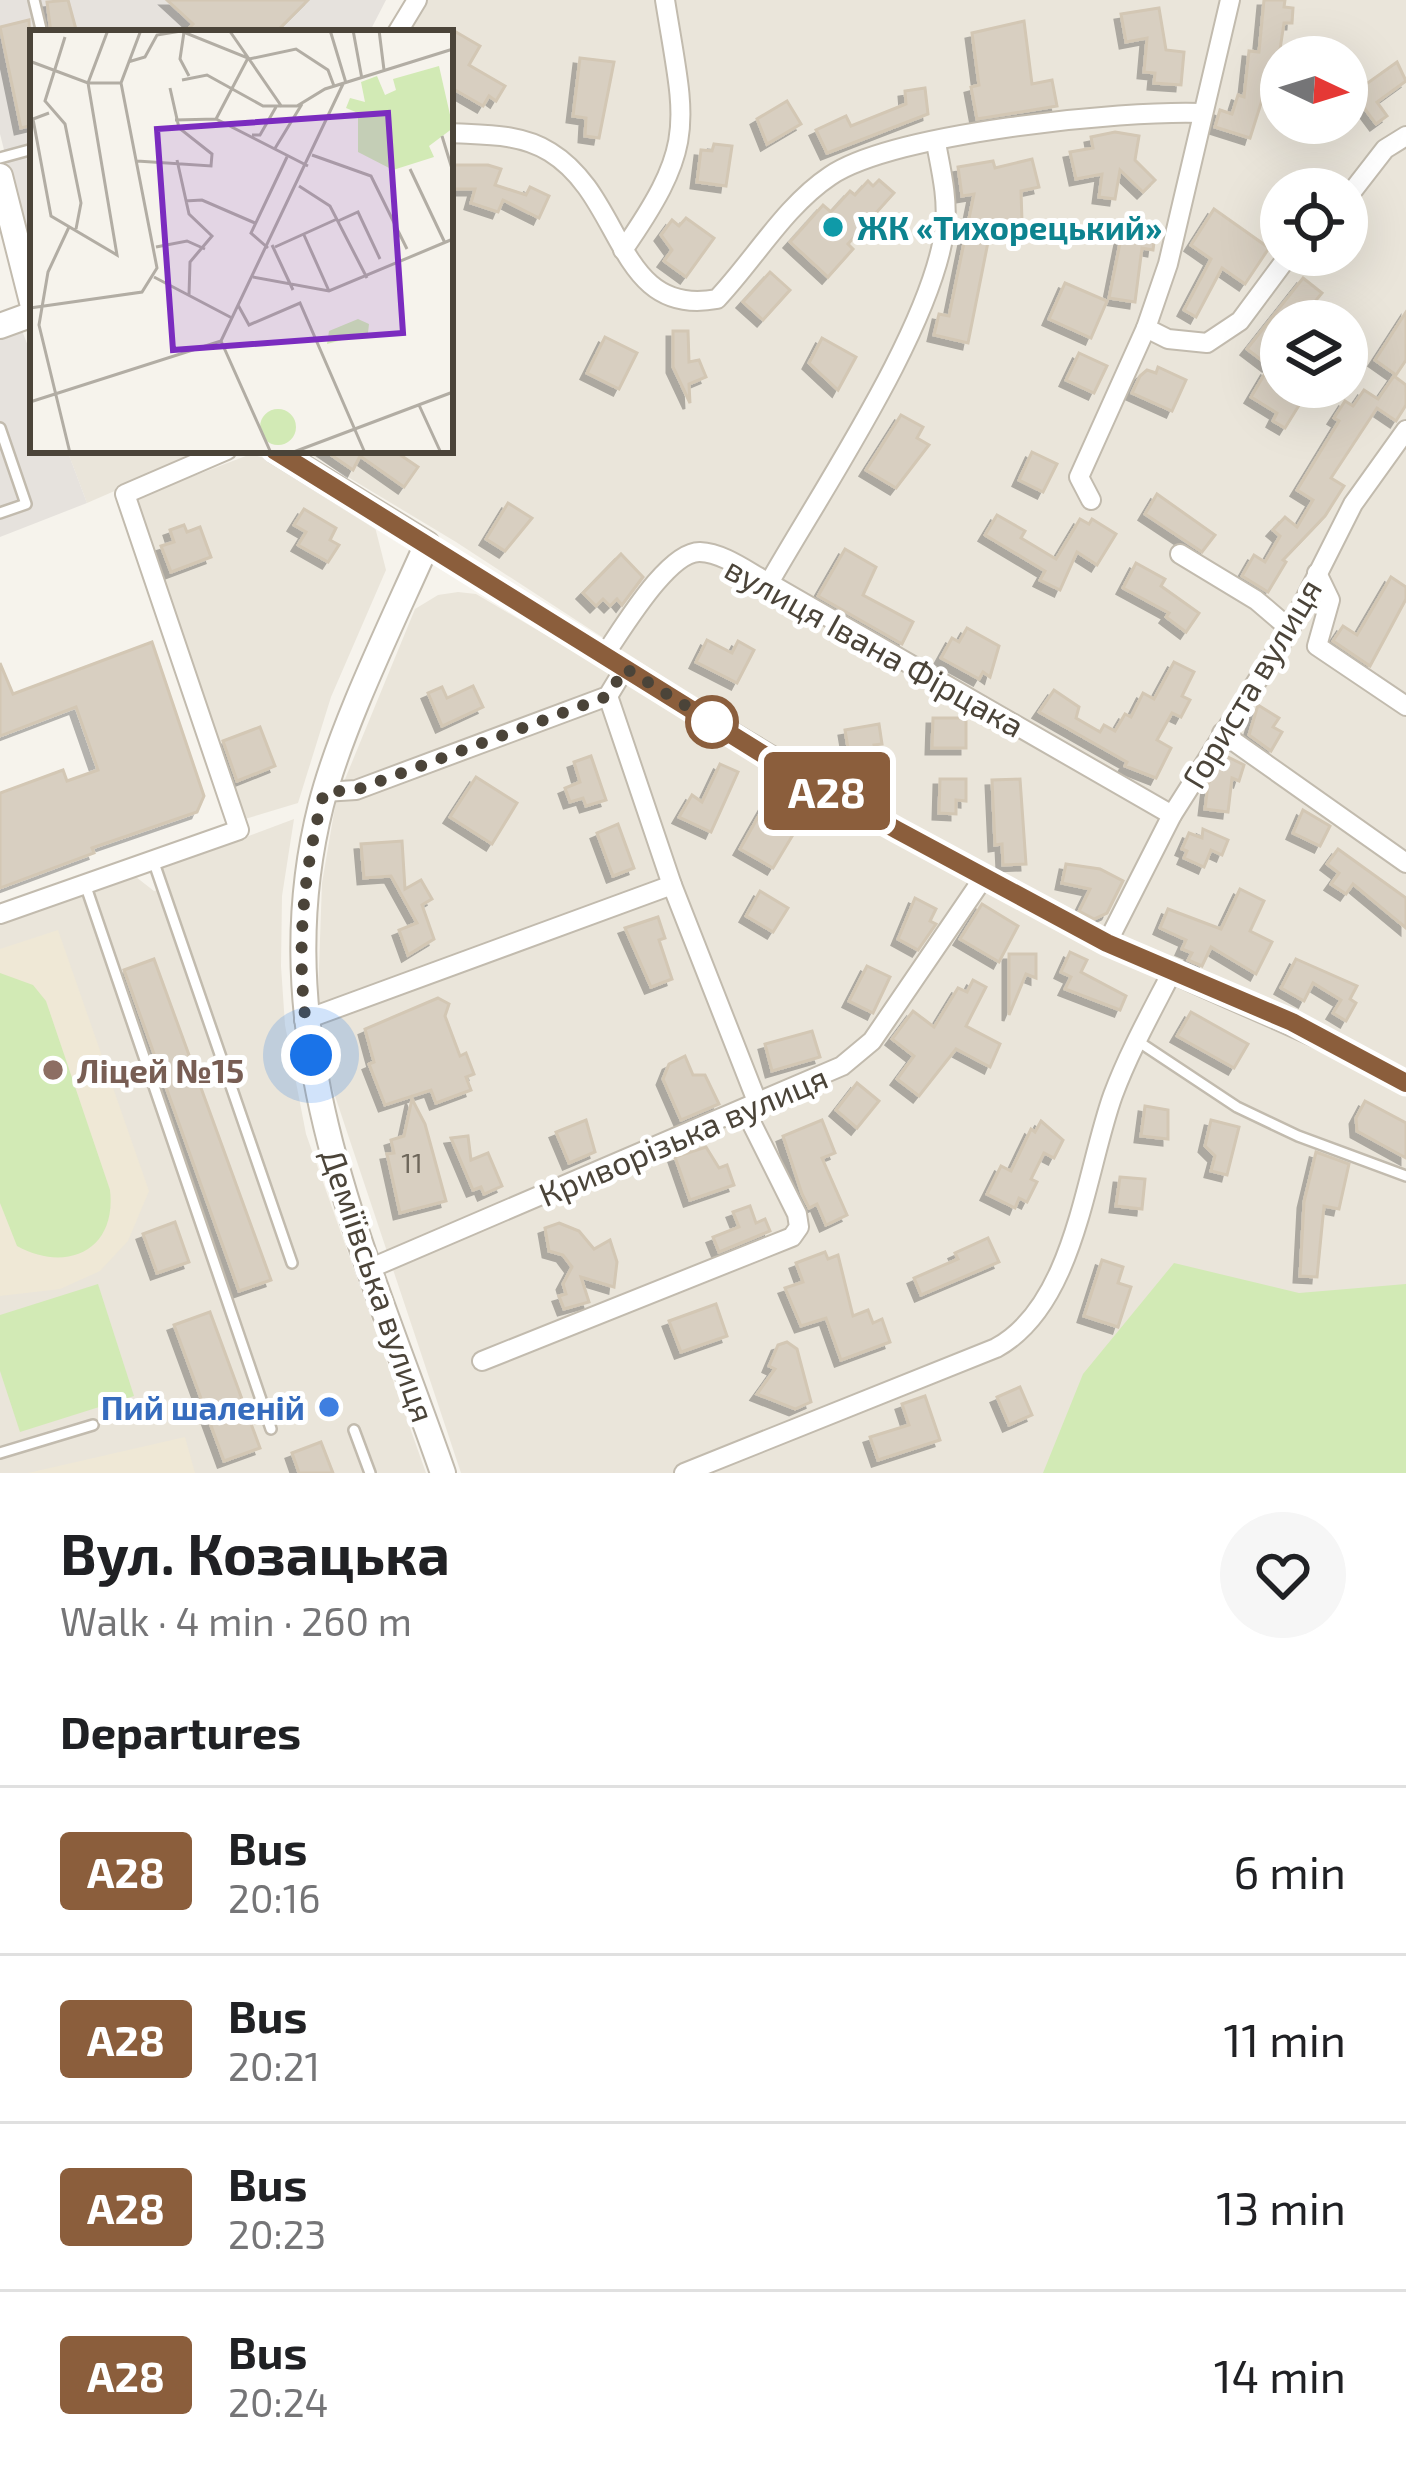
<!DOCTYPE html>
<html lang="en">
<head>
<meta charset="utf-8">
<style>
	:root { --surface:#fff; --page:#f6f6f6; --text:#202124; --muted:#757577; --line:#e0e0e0 }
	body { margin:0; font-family:"Exo 2",sans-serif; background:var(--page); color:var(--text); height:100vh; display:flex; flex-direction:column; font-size:45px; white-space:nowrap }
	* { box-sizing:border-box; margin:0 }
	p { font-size:39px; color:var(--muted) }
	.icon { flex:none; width:66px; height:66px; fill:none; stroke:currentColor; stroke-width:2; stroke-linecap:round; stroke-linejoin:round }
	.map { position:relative; height:1473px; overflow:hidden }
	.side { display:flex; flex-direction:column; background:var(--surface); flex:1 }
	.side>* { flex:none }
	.badge { padding:0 24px; border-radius:9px; font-size:42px; line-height:78px }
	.needle { width:78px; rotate:94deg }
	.fabs { position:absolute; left:1260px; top:36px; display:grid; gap:24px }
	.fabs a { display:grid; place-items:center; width:108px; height:108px; border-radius:50%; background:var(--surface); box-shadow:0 12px 48px #0002; font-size:60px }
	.you { position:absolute; width:60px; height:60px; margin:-30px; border:9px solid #fff; border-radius:50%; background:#1a73e8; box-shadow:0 0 0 18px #1a73e833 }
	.map>.badge { position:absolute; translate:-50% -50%; box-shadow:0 0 0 6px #fff }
	h2 { padding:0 60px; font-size:45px; line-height:108px }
	.round { display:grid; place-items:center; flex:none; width:126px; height:126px; border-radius:63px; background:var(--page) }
	.headline { display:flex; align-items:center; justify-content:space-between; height:204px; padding:0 60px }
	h1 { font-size:57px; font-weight:700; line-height:90px }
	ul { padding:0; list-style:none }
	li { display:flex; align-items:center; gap:36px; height:168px; padding:0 60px; border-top:3px solid var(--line) }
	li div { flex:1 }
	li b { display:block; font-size:45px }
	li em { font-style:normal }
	li .badge { min-width:132px; font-weight:700; text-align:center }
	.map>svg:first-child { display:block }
	.residential { fill:#eae5da; fill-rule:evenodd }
	.industrial { fill:#e6e2dd }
	.education { fill:#efe8d6 }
	.green { fill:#d2eab5 }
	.building { fill:#d8cfc1; stroke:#d3c7b4; stroke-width:3; filter:url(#shadow) }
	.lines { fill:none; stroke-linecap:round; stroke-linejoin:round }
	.service-casing { stroke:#c2bbae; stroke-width:14 }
	.minor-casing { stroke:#c2bbae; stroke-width:22 }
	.tertiary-casing { stroke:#c2bbae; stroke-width:28 }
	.service { stroke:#fff; stroke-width:9 }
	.minor { stroke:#fff; stroke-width:18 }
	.tertiary { stroke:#fff; stroke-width:24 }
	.line-casing { stroke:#fff; stroke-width:27 }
	.line { stroke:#8b5e3c; stroke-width:18 }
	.walk { stroke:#4b4439; stroke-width:12; stroke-dasharray:0 21.6 }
	.culture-dot { fill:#0f9aa8; stroke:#fff; stroke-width:4.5 }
	.stop-dot { fill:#fff; stroke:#8b5e3c; stroke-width:6 }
	.education-dot { fill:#8d6e63; stroke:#fff; stroke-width:4.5 }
	.shop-dot { fill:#3f7fe0; stroke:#fff; stroke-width:4.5 }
	.labels { text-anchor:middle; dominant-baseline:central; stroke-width:10; stroke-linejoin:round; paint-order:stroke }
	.number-label { font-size:27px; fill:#6e675b }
	.culture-label { font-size:33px; font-weight:bold; fill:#0d838f; stroke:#fff; text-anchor:start }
	.street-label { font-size:33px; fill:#4b4439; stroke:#fff }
	.education-label { font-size:33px; font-weight:bold; fill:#785e54; stroke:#fff; text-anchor:start }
	.shop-label { font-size:33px; font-weight:bold; fill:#366cbe; stroke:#fff; text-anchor:end }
	.inset-road { fill:none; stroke:#b2ada4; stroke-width:3 }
	.view { fill:#7b2cbf; fill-opacity:0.15; stroke:#7b2cbf; stroke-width:6 }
	.inset-edge { fill:none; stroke:#4b4439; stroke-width:6 }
</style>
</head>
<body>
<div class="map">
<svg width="1406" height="1473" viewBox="0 0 1406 1473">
	<defs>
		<filter id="shadow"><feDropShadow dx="-6" dy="6" stdDeviation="0" flood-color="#0004"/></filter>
	</defs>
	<rect width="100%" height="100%" fill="#f6f3ec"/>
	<g class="residential">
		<path d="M428 0H1406V1078L1308 1020 1102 933 774 749 456 542 303 450H450V33H408ZM1281 57H1347V123H1281ZM1281 189H1347V255H1281ZM1281 321H1347V387H1281Z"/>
		<polygon points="67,450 209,450 87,503"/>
		<polygon points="251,454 271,460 375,527 386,570 331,697 298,803 245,819 136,507 139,497"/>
		<polygon points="458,592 476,594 776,770 1082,938 1203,990 1406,1092 1406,1473 461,1473 330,1081 318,995 322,883 336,801 415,609 438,595"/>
		<polygon points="294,819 282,896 281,966 285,1025 306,1134 426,1473 0,1473 0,925 136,877 154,891 166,888 161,869"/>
	</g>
	<g class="industrial">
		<polygon points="0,0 386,0 369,33 33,33 33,264 0,134"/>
		<polygon points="21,328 33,359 33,450 67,450 87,503 0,537 0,336"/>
	</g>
	<g class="education">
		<polygon points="58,930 149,1191 128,1241 100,1271 60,1289 0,1296 0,949"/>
		<polygon points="185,1437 195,1473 28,1473"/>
	</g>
	<g class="green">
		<path d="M0 973 33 985 46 1001 110 1190C117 1251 66 1273 17 1246L0 1203Z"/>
		<polygon points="1174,1263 1299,1293 1406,1284 1406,1473 1043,1473 1083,1374"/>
		<polygon points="98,1284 134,1396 20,1432 0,1371 0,1315"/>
	</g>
	<g class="building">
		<polygon points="68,0 77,33 51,33 47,2"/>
		<polygon points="167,0 308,0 275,33 184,33 193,24"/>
		<polygon points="1264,0 1285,0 1284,7 1293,8 1292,23 1284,23 1275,82 1268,81 1250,138 1215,127 1220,110 1232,114 1238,95 1244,97 1249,51 1259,52"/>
		<polygon points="1159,8 1166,50 1184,52 1181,85 1154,83 1155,73 1144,72 1147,38 1126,42 1121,14"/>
		<polygon points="29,20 33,125 21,128 0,27"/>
		<polygon points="1024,21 1032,84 1052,80 1057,106 977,119 971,87 979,85 972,33"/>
		<polygon points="456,32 480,46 469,65 505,86 496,101 489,96 483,106 450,87 450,41"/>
		<polygon points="580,58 614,62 599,138 585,136 586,118 573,116"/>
		<polygon points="1397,62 1406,81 1377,102 1387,116 1376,124 1347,85 1359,76 1365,85"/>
		<polygon points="925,88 928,114 827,153 816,130 846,116 851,126 906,104 905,91"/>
		<polygon points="787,101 801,124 767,144 757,119"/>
		<polygon points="1115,132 1139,136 1135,160 1155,180 1143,192 1120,170 1115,199 1099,197 1102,174 1076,179 1070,152 1093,148 1091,137"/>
		<polygon points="714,144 732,146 726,186 697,182 701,150 712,151"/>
		<polygon points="1032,159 1039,187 1021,191 1022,221 992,222 968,343 934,335 939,314 949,316 974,194 962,196 958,167 993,161 995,168"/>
		<polygon points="450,165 488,165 501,169 495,185 526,195 530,187 549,196 539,218 503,200 498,212 471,203 475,189 450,189"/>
		<polygon points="879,180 894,193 848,244 853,249 828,277 790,242 823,205 831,212 850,191 855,195 868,181 873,186"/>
		<polygon points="1214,209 1269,248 1245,284 1222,268 1196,317 1184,310 1211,259 1191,245"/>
		<polygon points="686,218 714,238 686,277 664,261 672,250 661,235 672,220 679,226"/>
		<polygon points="1124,223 1156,227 1153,250 1142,248 1135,302 1109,298"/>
		<polygon points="770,272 790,290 763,320 743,302"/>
		<polygon points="1303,278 1322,293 1299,321 1281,321 1281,348 1268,365 1247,349"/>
		<polygon points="1065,283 1107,301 1091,338 1049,319"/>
		<polygon points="1406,312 1406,360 1396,375 1375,360"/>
		<polygon points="673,331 688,331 689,362 699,360 706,377 689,384 690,403 673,367"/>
		<polygon points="605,337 637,353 619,389 587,373"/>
		<polygon points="822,338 856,357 838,390 809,363"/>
		<polygon points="1079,353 1107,366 1094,393 1066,380"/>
		<polygon points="1158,367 1186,380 1172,411 1132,393 1140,376 1147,370 1156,373"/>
		<polygon points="1267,370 1281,378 1281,387 1306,394 1285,428 1273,421 1277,413 1251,397"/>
		<polygon points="1394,376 1406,385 1406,405 1396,421 1377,408 1331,478 1344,486 1325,516 1283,560 1286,562 1268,592 1242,576 1254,555 1265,562 1280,536 1273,530 1285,517 1297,527 1313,500 1297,490 1339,421 1334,418 1345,401 1353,406 1364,390 1378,399"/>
		<polygon points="901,415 923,427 917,438 929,445 896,488 866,470"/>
		<polygon points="324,450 393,450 418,467 404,487 360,456 353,470"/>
		<polygon points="1032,452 1057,464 1043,492 1019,480"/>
		<polygon points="1157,494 1215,535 1202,552 1145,514"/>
		<polygon points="508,503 532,518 505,551 486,539"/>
		<polygon points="304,509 336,528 330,540 339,545 328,562 298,545 306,532 294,525"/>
		<polygon points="997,515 1025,531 1021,538 1056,559 1080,519 1089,524 1092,519 1116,534 1097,565 1077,552 1060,590 1040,580 1045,571 985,535"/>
		<polygon points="184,525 187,532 200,527 211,557 171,572 161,546 174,542 170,530"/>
		<polygon points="845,549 876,567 863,595 913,622 902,644 818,596"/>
		<polygon points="621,554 643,577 622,605 617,599 610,606 603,599 596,606 583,593"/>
		<polygon points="1136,563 1165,579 1161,586 1199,613 1186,632 1166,617 1169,613 1123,588"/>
		<polygon points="1391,577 1406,587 1406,599 1370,666 1333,641 1343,626 1357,635"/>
		<polygon points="967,628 999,646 990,677 983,672 979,679 941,658 952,638 959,642"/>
		<polygon points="707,640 732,653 738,641 754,650 737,683 696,662"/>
		<polygon points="152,642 204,796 197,812 92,848 94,853 0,888 0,793 63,770 67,781 98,770 76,707 0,736 0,663 13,694"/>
		<polygon points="1174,662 1194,672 1182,696 1190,700 1181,717 1172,713 1157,740 1171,748 1156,778 1125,766 1127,762 1039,712 1054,690 1079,707 1076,718 1100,732 1104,725 1115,731 1125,714 1131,717 1143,693 1154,699"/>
		<polygon points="473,686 483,707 442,726 428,693 442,687 447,698"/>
		<polygon points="1258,705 1279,718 1273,727 1282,732 1271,751 1249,735"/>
		<polygon points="933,718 966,718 966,748 932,748"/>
		<polygon points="879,724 882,744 874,745 876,755 850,760 845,730"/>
		<polygon points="260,727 275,766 237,781 223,741"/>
		<polygon points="591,756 606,800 586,806 583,798 570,802 565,788 580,782 574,762"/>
		<polygon points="1226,756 1244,765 1239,781 1232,778 1228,812 1205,809 1208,784"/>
		<polygon points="720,764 738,772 711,832 679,817 692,795 702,802"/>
		<polygon points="476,777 517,803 492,844 450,817"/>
		<polygon points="940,779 966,779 966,801 956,800 956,814 939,813"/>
		<polygon points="1020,779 1026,864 1003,865 1002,844 995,845 992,780"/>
		<polygon points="766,803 800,823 773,868 740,849"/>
		<polygon points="1303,810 1330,826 1320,846 1293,833"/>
		<polygon points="618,824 634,868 613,876 597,833"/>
		<polygon points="1203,829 1228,840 1222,855 1211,850 1204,867 1184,858 1187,851 1182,849 1189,833 1202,838"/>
		<polygon points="402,841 405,889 421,880 432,899 422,905 434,939 408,955 399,930 417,923 391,876 364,878 361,844"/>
		<polygon points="1338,849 1406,898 1406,928 1353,884 1346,894 1331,884 1339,873 1327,864"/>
		<polygon points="1066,864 1100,869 1123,881 1107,913 1094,919 1079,911 1090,889 1062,883"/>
		<polygon points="1240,889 1264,901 1250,931 1272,942 1256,974 1211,947 1202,966 1188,960 1192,953 1182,949 1186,940 1160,928 1168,909 1221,929"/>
		<polygon points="760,891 788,908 773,932 746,916"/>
		<polygon points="915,898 936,909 930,921 936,924 918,950 898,939"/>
		<polygon points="982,904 1018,926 999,962 960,939"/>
		<polygon points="658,917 665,938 659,940 672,979 651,987 625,928"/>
		<polygon points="1070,952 1087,960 1081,972 1126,996 1120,1010 1065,989 1071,977 1061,972"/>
		<polygon points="1009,954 1036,954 1036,978 1026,974 1009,1015"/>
		<polygon points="154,959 271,1280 239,1291 124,970"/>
		<polygon points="1296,959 1357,986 1350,999 1356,1003 1346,1021 1333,1013 1341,1000 1313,983 1304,1001 1281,988"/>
		<polygon points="867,966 890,977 873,1013 849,1001"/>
		<polygon points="973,980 986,987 966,1026 1000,1044 990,1067 956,1049 919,1096 897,1079 914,1056 892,1039 913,1011 934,1027 958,988 967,992"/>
		<polygon points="438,998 449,1004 445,1016 460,1056 466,1053 474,1074 466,1077 471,1090 436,1103 431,1090 385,1105 369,1064 374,1062 365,1029"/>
		<polygon points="1191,1012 1248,1044 1234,1068 1177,1036"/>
		<polygon points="812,1031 820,1057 772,1071 765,1044"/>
		<polygon points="685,1056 693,1075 705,1075 719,1104 681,1120 663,1079 669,1064"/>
		<polygon points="857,1083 879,1101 857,1128 836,1110"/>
		<polygon points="412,1099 425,1124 446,1201 400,1213 387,1154 394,1153 391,1140 404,1136"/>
		<polygon points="1365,1101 1406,1123 1406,1158 1357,1131 1356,1118"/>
		<polygon points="1145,1106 1168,1110 1168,1139 1141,1136"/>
		<polygon points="586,1120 595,1152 569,1163 556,1132"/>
		<polygon points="822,1120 835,1153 822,1158 847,1215 826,1225 817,1204 809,1208 802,1194 783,1136"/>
		<polygon points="1211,1120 1239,1127 1227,1175 1211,1171 1215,1156 1205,1146"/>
		<polygon points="1041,1121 1063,1140 1054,1158 1044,1153 1031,1179 1037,1182 1027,1202 1019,1198 1015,1208 987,1194 1001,1166 1011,1171 1031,1129 1035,1132"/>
		<polygon points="468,1136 471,1160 488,1153 502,1186 484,1194 481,1187 473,1190 451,1138"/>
		<polygon points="706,1147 719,1168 727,1165 734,1185 690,1200 675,1157"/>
		<polygon points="1316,1152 1349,1164 1339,1209 1324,1206 1317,1277 1300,1276 1304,1202"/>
		<polygon points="1120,1177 1145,1179 1142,1209 1116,1206"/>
		<polygon points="750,1206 756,1223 765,1219 770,1231 719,1252 713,1237 739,1227 733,1212"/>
		<polygon points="175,1222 189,1262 157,1273 143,1234"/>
		<polygon points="559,1223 579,1231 594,1249 610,1240 617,1262 614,1287 581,1277 589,1302 564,1309 559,1296 566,1294 563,1284 572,1267 563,1255 549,1251 545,1228"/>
		<polygon points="988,1238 999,1262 921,1295 914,1278 958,1259 955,1253"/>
		<polygon points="825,1252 828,1259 838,1255 853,1316 868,1310 873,1323 882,1319 890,1342 841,1360 826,1318 801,1326 785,1288 803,1282 796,1263"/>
		<polygon points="1102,1260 1123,1267 1118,1283 1131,1287 1118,1327 1084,1316"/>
		<polygon points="716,1304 727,1336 681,1352 669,1321"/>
		<polygon points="210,1312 260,1448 224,1461 174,1325"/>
		<polygon points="787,1342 797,1349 811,1402 795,1409 757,1394 775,1369 769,1366 778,1345"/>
		<polygon points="1020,1387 1032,1415 1009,1425 997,1397"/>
		<polygon points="925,1396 940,1440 878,1460 870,1437 909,1425 902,1404"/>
		<polygon points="321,1442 333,1473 299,1473 292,1453"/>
	</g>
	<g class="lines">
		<defs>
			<g id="service">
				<polyline points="34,0 42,33"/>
				<polyline points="0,158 33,149"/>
				<polyline points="0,428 26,504 0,513"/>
				<polyline points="153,860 292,1263"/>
				<polyline points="85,884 271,1429"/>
				<polyline points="1139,1042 1237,1107 1298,1136 1406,1176"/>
				<polyline points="354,1430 370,1473"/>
				<polyline points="0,1453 93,1425"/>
			</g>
			<g id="minor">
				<polyline points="1230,0 1168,264 1146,328 1168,339 1207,343 1240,321 1289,255"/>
				<polyline points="397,33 417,0"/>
				<path d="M450 133C483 135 520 133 550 152 625 198 616 318 717 299 754 260 785 206 830 176 893 133 1122 110 1202 113"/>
				<polyline points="1347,198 1385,149 1406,136"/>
				<path d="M623 250C698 142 685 125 665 0"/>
				<polyline points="1091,500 1079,477 1146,328"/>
				<path d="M427 544C649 682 869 820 1102 940 1202 991 1307 1028 1406 1083"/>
				<polyline points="1180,554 1256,600 1290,629"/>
				<polyline points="1317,573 1330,600 1317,646 1406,706"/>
				<path d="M769 583C820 493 934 325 945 226 948 198 941 170 936 143"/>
				<path d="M605 654C622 630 668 551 700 552 724 553 748 572 769 583L1172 815"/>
				<polyline points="608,696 672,885 758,1104"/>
				<polyline points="1222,733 1406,863"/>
				<polyline points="324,792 356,790 608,696 625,668"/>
				<polyline points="0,914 239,830 125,494 227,450"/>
				<polyline points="1107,943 1172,815 1290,629 1353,504 1406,430"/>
				<polyline points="304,1020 672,885"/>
				<polyline points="371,1268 842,1066 872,1041 984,877"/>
				<polyline points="482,1361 792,1237 799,1227 797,1214 745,1110"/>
				<path d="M684 1473 996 1348C1075 1305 1085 1173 1113 1095 1129 1052 1152 1011 1173 970"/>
			</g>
			<g id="tertiary">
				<polyline points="0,176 33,306"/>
				<polyline points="0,326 33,314"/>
				<path d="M275 450 427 544C393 621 341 726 321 805 261 1042 367 1254 443 1473"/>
			</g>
		</defs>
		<use href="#service" class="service-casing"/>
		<use href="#minor" class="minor-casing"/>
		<use href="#tertiary" class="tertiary-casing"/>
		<use href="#service" class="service"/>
		<use href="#minor" class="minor"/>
		<use href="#tertiary" class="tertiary"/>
	</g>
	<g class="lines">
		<defs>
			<polyline id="line" points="274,450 769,758 897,830 1107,943 1292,1022 1406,1083"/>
		</defs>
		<use href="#line" class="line-casing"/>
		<use href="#line" class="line"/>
		<path class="walk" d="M311 1055C294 966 301 880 324 792L356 790 608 696 625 668 712 722"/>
	</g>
	<circle class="culture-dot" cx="833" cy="227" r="12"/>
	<circle class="stop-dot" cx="712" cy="722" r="24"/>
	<circle class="education-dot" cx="53" cy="1070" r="12"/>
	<circle class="shop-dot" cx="329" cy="1407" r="12"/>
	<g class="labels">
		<g class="number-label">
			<text x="412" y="1162">11</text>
		</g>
		<g class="culture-label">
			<text x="857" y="227">ЖК «Тихорецький»</text>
		</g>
		<g class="street-label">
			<text transform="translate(875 646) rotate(29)">вулиця Івана Фірцака</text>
			<text transform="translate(1251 683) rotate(-59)">Гориста вулиця</text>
			<text transform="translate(683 1135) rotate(-23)">Криворізька вулиця</text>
			<text transform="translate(379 1285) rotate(71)">Деміївська вулиця</text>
		</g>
		<g class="education-label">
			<text x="77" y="1070">Ліцей №15</text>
		</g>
		<g class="shop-label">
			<text x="305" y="1407">Пий шаленій</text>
		</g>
	</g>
	<g transform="translate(30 30)">
		<rect width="423" height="423" fill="#f6f3ec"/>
		<path d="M409 36 423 98 399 116 404 127 363 140 328 122V83L316 78 320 68 335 72 331 52 347 46 355 65 366 60 363 49ZM328 289 339 294 338 303 297 314 299 301ZM230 397a18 18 0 1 1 36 0a18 18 0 1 1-36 0Z" fill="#d2eab5"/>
		<path class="inset-road" d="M199 0 252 77M300 0 316 53M323 0 332 49M349 0 354 40M154 2 150 29 159 46M35 7 15 71 35 94 51 173 46 199M219 29 266 19 298 40 304 56M2 32 58 53H91M98 32 115 27 127 5 151 1 218 28 186 89M152 50 177 45 233 76H267L295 59 423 19M19 83 3 89 21 186 87 225 58 53 78 0M145 90 186 89 278 136M222 105H230L246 77M412 106 423 142M244 120 272 74M282 125 341 146 377 219M147 130 159 184 182 206 160 232 159 265M107 131 181 136 182 124 149 98 140 58M380 139 415 213M269 156 300 176 337 248M155 171 172 170 225 193M308 191 328 182 350 229M39 197 18 242 9 295 40 423M274 205 299 261M242 215 263 260M126 217 157 211 175 219M245 217 307 189M238 218 221 203 257 127M124 247 202 288M223 247 299 261 423 209M208 275 219 295 270 273 335 423M0 278 112 262 127 238 91 53 111 0M191 311 241 423M0 372 191 311 313 54M389 375 411 423M261 423 423 362"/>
		<path class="view" d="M358 83 373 303 143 320 127 99Z"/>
		<rect width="423" height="423" class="inset-edge"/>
	</g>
</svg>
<div class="fabs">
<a><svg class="needle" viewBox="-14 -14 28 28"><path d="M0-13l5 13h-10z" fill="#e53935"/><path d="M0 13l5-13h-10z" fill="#757577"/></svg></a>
<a><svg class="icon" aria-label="locate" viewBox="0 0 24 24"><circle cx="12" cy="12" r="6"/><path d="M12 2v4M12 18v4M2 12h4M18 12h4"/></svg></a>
<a><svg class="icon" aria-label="layers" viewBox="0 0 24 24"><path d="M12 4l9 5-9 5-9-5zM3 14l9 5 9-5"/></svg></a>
</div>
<div class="you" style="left:311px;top:1055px"></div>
<b class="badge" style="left:827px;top:791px;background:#8b5e3c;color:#fff">А28</b>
</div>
<section class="side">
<div class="headline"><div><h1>Вул. Козацька</h1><p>Walk · 4 min · 260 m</p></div><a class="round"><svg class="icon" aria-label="heart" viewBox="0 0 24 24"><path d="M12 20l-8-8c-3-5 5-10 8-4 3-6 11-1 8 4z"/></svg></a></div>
<h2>Departures</h2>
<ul>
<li><span class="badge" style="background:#8b5e3c;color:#fff">А28</span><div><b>Bus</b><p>20:16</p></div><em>6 min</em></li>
<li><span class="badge" style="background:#8b5e3c;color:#fff">А28</span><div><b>Bus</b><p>20:21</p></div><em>11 min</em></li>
<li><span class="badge" style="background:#8b5e3c;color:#fff">А28</span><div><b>Bus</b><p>20:23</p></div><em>13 min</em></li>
<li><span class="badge" style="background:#8b5e3c;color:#fff">А28</span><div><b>Bus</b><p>20:24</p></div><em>14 min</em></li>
</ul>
</section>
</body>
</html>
